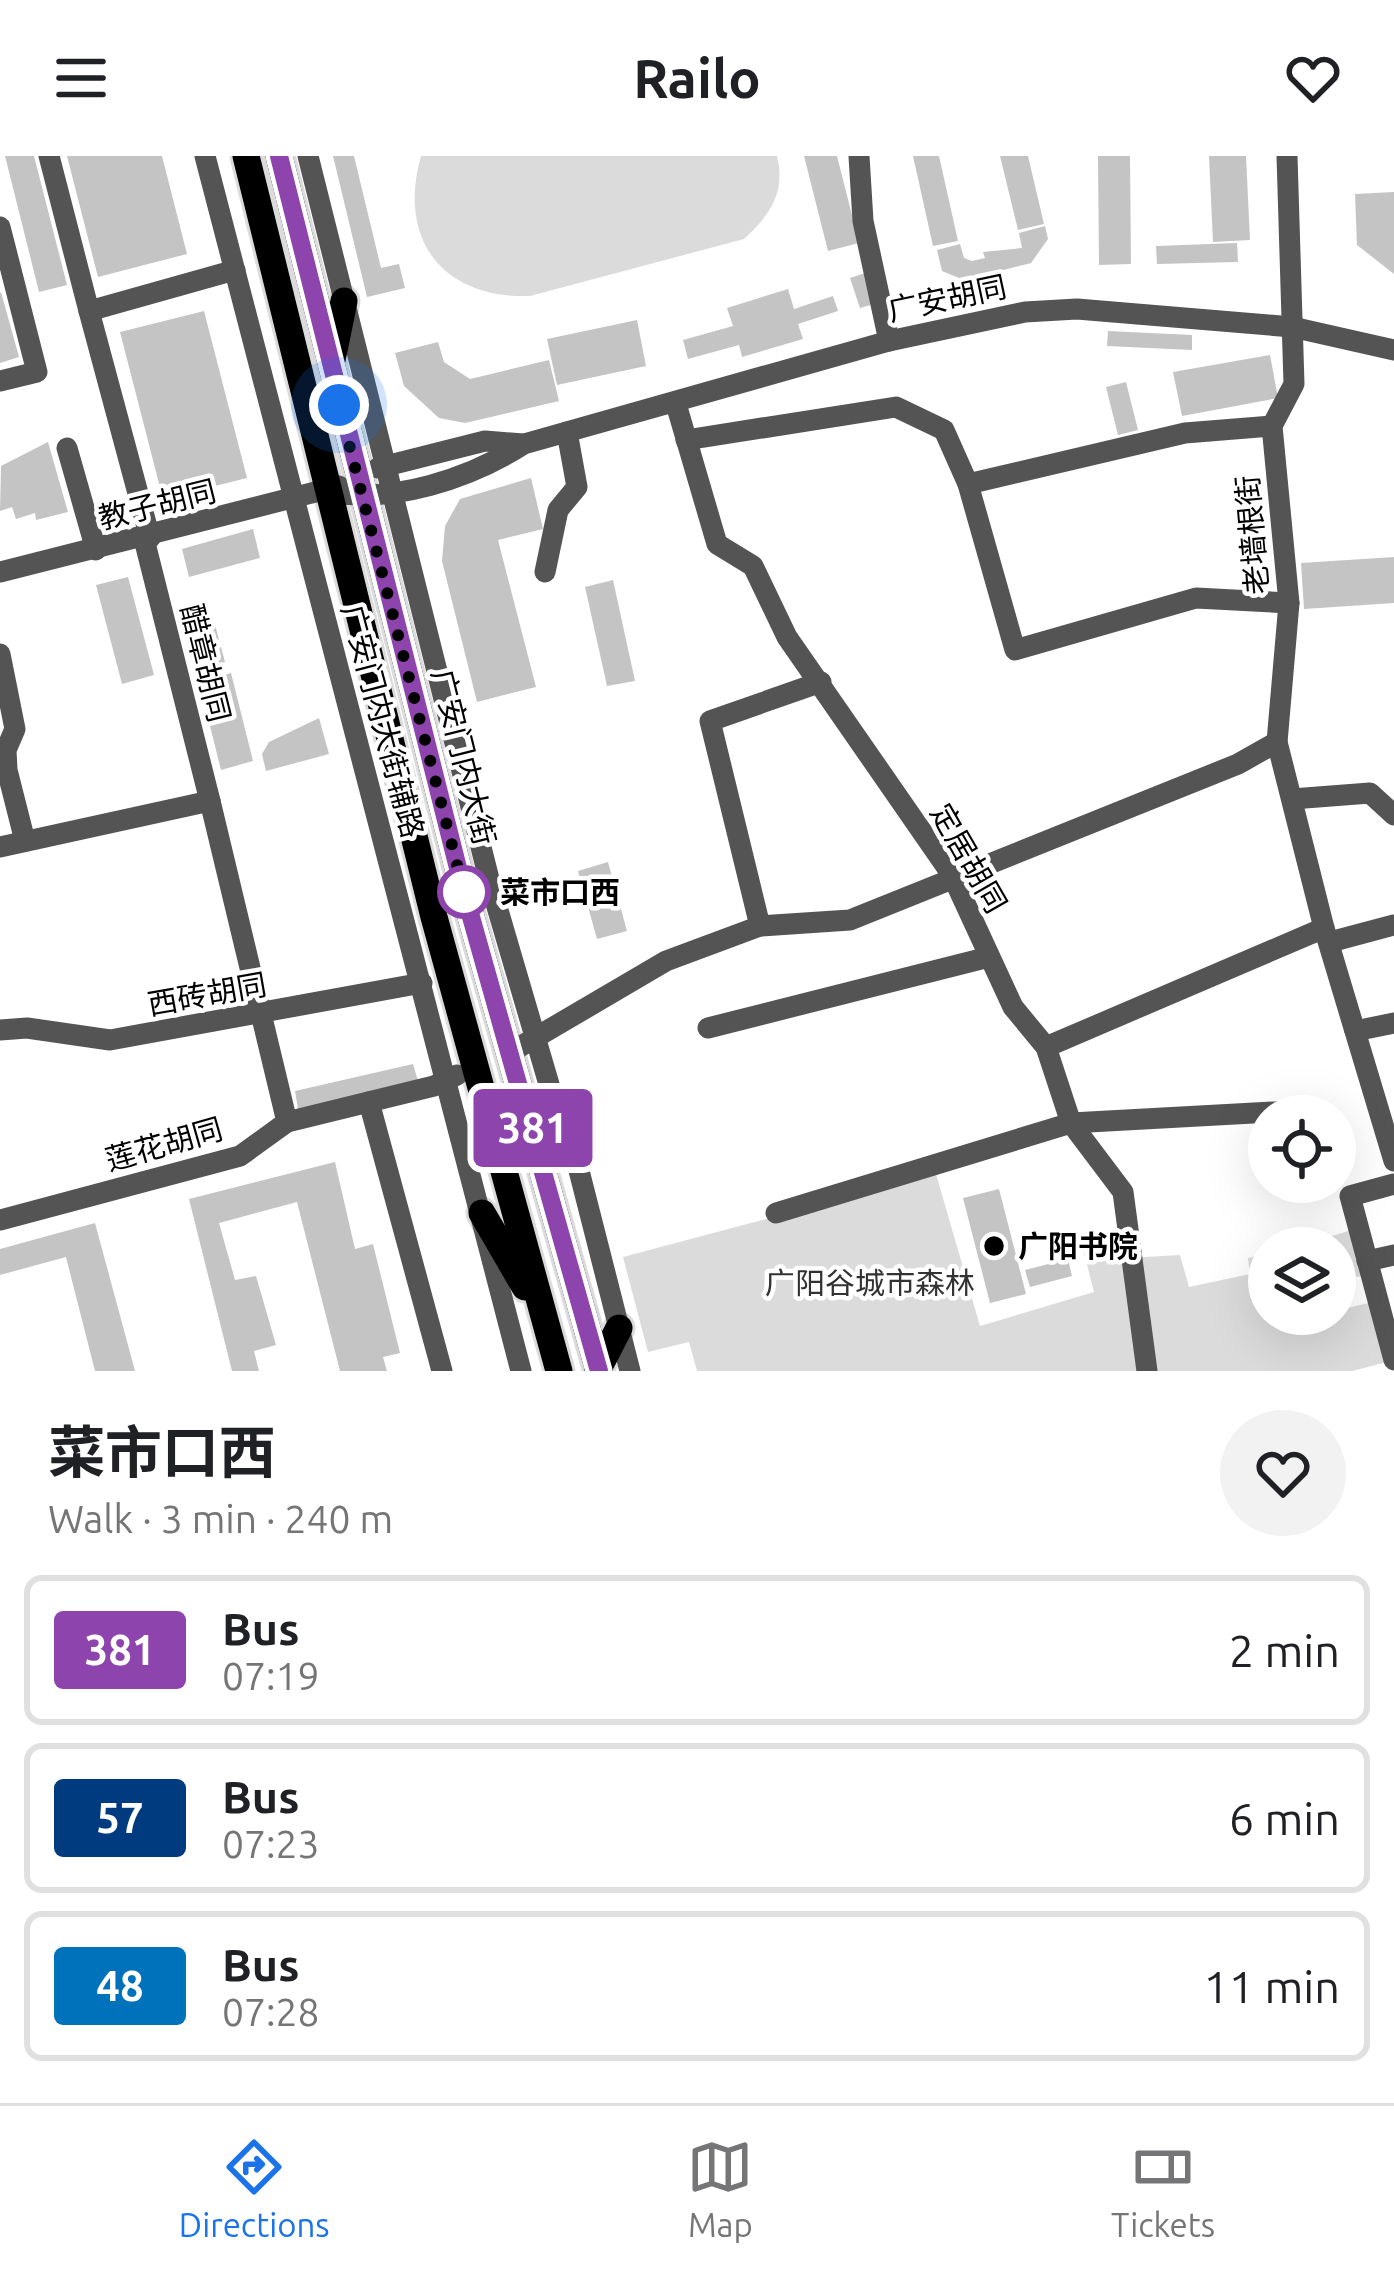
<!DOCTYPE html>
<html lang="en">
<head>
<meta charset="utf-8">
<style>
	:root { --surface:#fff; --page:#f2f2f2; --text:#202124; --muted:#757577; --line:#e0e0e0; --accent:#1a73e8 }
	body { margin:0; font-family:Ubuntu,"Noto Sans SC",sans-serif; background:var(--page); color:var(--text); height:100vh; display:flex; flex-direction:column; font-size:45px; white-space:nowrap }
	* { box-sizing:border-box; margin:0 }
	p { font-size:39px; color:var(--muted) }
	.icon { flex:none; width:66px; height:66px; fill:none; stroke:currentColor; stroke-width:2; stroke-linecap:round; stroke-linejoin:round }
	.map { position:relative; height:1215px; overflow:hidden }
	.sheet { display:flex; flex-direction:column; background:var(--surface); flex:1 }
	.sheet>* { flex:none }
	.badge { padding:0 24px; border-radius:9px; font-size:42px; line-height:78px }
	.tools { position:absolute; left:1248px; top:939px; display:grid; gap:24px }
	.tools a { display:grid; place-items:center; width:108px; height:108px; border-radius:50%; background:var(--surface); box-shadow:0 12px 48px #0002; font-size:60px }
	.you { position:absolute; width:60px; height:60px; margin:-30px; border:9px solid #fff; border-radius:50%; background:#1a73e8; box-shadow:0 0 0 18px #1a73e833 }
	.map>.badge { position:absolute; translate:-50% -50%; box-shadow:0 0 0 6px #fff }
	.round { display:grid; place-items:center; flex:none; width:126px; height:126px; border-radius:63px; background:var(--page) }
	.headline { display:flex; align-items:center; justify-content:space-between; height:204px; padding:0 48px }
	h1 { font-size:57px; font-weight:700; line-height:90px }
	ul { padding:0; list-style:none }
	li { display:flex; align-items:center; gap:36px; height:150px; margin:0 24px 18px; padding:0 24px; border:6px solid var(--line); border-radius:18px }
	li div { flex:1 }
	li b { display:block; font-size:45px }
	li em { font-style:normal }
	li .badge { min-width:132px; font-weight:700; text-align:center }
	header { display:flex; justify-content:space-between; align-items:center; height:156px; padding:0 48px; background:var(--surface); font-size:54px; font-weight:700 }
	.dock { display:flex; justify-content:space-around; align-items:center; height:168px; border-top:3px solid var(--line); background:var(--surface); font-size:33px; color:var(--muted) }
	.dock a { display:grid; justify-items:center; gap:6px }
	.dock .on { color:var(--accent) }
	.map>svg:first-child { display:block }
	.green { fill:#dbdbdb }
	.building { fill:#c4c4c4 }
	.lines { fill:none; stroke-linecap:round; stroke-linejoin:round }
	.major-casing { stroke:#dbdbdb; stroke-width:33 }
	.minor { stroke:#545454; stroke-width:21 }
	.major { stroke:#000; stroke-width:27 }
	.line-casing { stroke:#fff; stroke-width:27 }
	.line { stroke:#8e44ad; stroke-width:18 }
	.walk { stroke:#000; stroke-width:12; stroke-dasharray:0 21.6 }
	.stop-dot { fill:#fff; stroke:#8e44ad; stroke-width:6 }
	.poi-dot { fill:#000; stroke:#fff; stroke-width:4.5 }
	.labels { text-anchor:middle; dominant-baseline:central; stroke-width:9; stroke-linejoin:round; paint-order:stroke }
	.street-label { font-size:30px; fill:#000; stroke:#fff }
	.stop-label { font-size:30px; font-weight:bold; fill:#000; stroke:#fff; text-anchor:start }
	.poi-label { font-size:30px; font-weight:bold; fill:#000; stroke:#fff; text-anchor:start }
	.park-label { font-size:30px; fill:#323232; stroke:#fff }
</style>
</head>
<body>
<header><svg class="icon" aria-label="menu" viewBox="0 0 24 24"><path d="M4 6h16M4 12h16M4 18h16"/></svg>Railo<svg class="icon" aria-label="heart" viewBox="0 0 24 24"><path d="M12 20l-8-8c-3-5 5-10 8-4 3-6 11-1 8 4z"/></svg></header>
<div class="map">
<svg width="1394" height="1215" viewBox="0 0 1394 1215">
	<rect width="100%" height="100%" fill="#fff"/>
	<g class="green">
		<path d="M421 0H777C786 36 770 59 744 83L530 140C443 143 397 84 421 0Z"/>
		<polygon points="936,1018 980,1170 1094,1136 1081,1085 1127,1102 1180,1099 1189,1131 1250,1118 1248,1102 1269,1098 1269,1158 1288,1158 1290,1165 1373,1146 1391,1205 1352,1215 697,1215 689,1186 648,1196 623,1101"/>
		<polygon points="1355,1073 1367,1119 1335,1125 1335,1092 1293,1092"/>
	</g>
	<g class="building">
		<polygon points="5,0 34,0 67,129 39,136"/>
		<polygon points="67,0 162,0 187,98 98,121"/>
		<polygon points="333,0 354,0 381,112 399,108 405,132 367,141"/>
		<polygon points="804,0 837,0 859,87 828,95"/>
		<polygon points="913,0 939,0 958,85 933,90"/>
		<polygon points="1000,0 1028,0 1044,68 1018,74"/>
		<polygon points="1098,0 1130,0 1131,108 1099,109"/>
		<polygon points="1209,0 1246,0 1250,84 1213,86"/>
		<polygon points="1394,36 1394,118 1357,89 1355,38"/>
		<polygon points="1045,70 1048,83 1031,107 964,124 942,115 937,94 960,88 964,102 972,105 985,102 983,96 1022,92 1019,77"/>
		<polygon points="1237,87 1238,106 1157,108 1156,90"/>
		<polygon points="865,117 874,148 860,152 850,122"/>
		<polygon points="788,133 794,153 833,140 838,155 798,168 803,183 742,201 739,189 688,203 683,184 733,170 727,152"/>
		<polygon points="1,136 19,201 0,207 0,137"/>
		<polygon points="204,155 247,322 163,343 120,176"/>
		<polygon points="637,164 646,210 557,229 547,183"/>
		<polygon points="1108,175 1192,179 1192,194 1107,190"/>
		<polygon points="438,186 444,206 470,223 549,204 559,245 465,267 439,262 404,230 395,197"/>
		<polygon points="1270,199 1278,242 1182,260 1173,216"/>
		<polygon points="1126,226 1138,274 1118,279 1106,231"/>
		<polygon points="48,286 68,356 36,364 35,357 16,363 12,351 0,355 1,310"/>
		<polygon points="531,322 543,373 498,384 536,531 477,546 442,405 445,370 460,343"/>
		<polygon points="253,373 260,402 189,421 182,393"/>
		<polygon points="1394,401 1394,447 1304,453 1301,407"/>
		<polygon points="128,421 154,519 122,528 96,429"/>
		<polygon points="613,424 635,525 607,530 585,431"/>
		<polygon points="213,461 225,506 195,514 183,469"/>
		<polygon points="231,517 253,605 221,614 199,526"/>
		<polygon points="319,562 329,598 266,615 262,598 269,586"/>
		<polygon points="608,706 627,775 597,783 578,715"/>
		<polygon points="413,908 418,925 298,953 295,935"/>
		<polygon points="335,1006 355,1093 373,1088 400,1197 383,1201 387,1215 340,1215 297,1046 219,1067 235,1124 256,1120 276,1189 254,1195 259,1215 232,1215 189,1043"/>
		<polygon points="999,1033 1026,1138 990,1147 963,1042"/>
		<polygon points="95,1067 135,1215 95,1215 66,1101 0,1119 0,1093"/>
		<polygon points="1068,1103 1072,1120 1030,1131 1025,1114"/>
	</g>
	<g class="lines">
		<defs>
			<g id="major">
				<polyline points="246,0 434,761 559,1215"/>
				<polyline points="279,0 464,736 599,1215"/>
				<polyline points="332,204 344,145"/>
				<polyline points="482,1057 525,1131"/>
				<polyline points="598,1213 619,1172"/>
			</g>
		</defs>
		<use href="#major" class="major-casing"/>
		<g class="minor">
			<polyline points="49,0 89,155 235,114"/>
			<polyline points="205,0 521,1215"/>
			<polyline points="308,0 490,727 558,959 574,995 630,1215"/>
			<polyline points="859,0 863,65 889,185"/>
			<polyline points="0,71 37,216 0,225"/>
			<polyline points="89,155 150,382"/>
			<polyline points="676,248 717,388 753,410 787,481 952,719 1013,851 1046,891 1071,967 1123,1036 1147,1215"/>
			<polyline points="686,284 896,251 944,274 968,328 1015,494 1196,442 1289,447"/>
			<polyline points="67,292 96,394"/>
			<polyline points="378,312 485,285 523,288"/>
			<polyline points="968,328 1185,277 1272,270"/>
			<path d="M328 336C392 348 469 323 524 288L889 185 1025 156 1077 153 1292 171 1394 194"/>
			<polyline points="144,383 210,645"/>
			<polyline points="0,416 339,330"/>
			<polyline points="545,416 558,354 577,331 567,276"/>
			<polyline points="0,498 15,573 6,594 7,614 25,685"/>
			<polyline points="1277,586 1289,447 1272,270 1294,228 1287,0"/>
			<polyline points="1292,643 1370,637 1394,659"/>
			<polyline points="0,691 210,645 287,966"/>
			<polyline points="760,770 710,565 821,526"/>
			<polyline points="1330,786 1394,769"/>
			<polyline points="708,872 989,801"/>
			<polyline points="0,874 27,872 110,884 422,827"/>
			<polyline points="1355,875 1394,867"/>
			<polyline points="1046,891 1324,772"/>
			<polyline points="511,896 666,805 760,770 850,764 1238,608 1277,586 1324,772 1394,1005"/>
			<polyline points="369,946 442,1215"/>
			<polyline points="1394,1028 1350,1040 1394,1204"/>
			<polyline points="776,1057 1071,967 1292,955 1293,960"/>
			<polyline points="0,1064 240,1000 287,966 434,930 457,919"/>
			<polyline points="1367,1105 1394,1099"/>
		</g>
		<use href="#major" class="major"/>
	</g>
	<g class="lines">
		<defs>
			<polyline id="line" points="279,0 464,736 599,1215"/>
		</defs>
		<use href="#line" class="line-casing"/>
		<use href="#line" class="line"/>
		<polyline class="walk" points="339,249 464,736"/>
	</g>
	<circle class="stop-dot" cx="464" cy="736" r="24"/>
	<circle class="poi-dot" cx="994" cy="1090" r="12"/>
	<g class="labels">
		<g class="street-label">
			<text transform="translate(947 142) rotate(-12)">广安胡同</text>
			<text transform="translate(157 348) rotate(-14)">教子胡同</text>
			<text transform="translate(1252 379) rotate(-95)">老墙根街</text>
			<text transform="translate(206 507) rotate(76)">醋章胡同</text>
			<text transform="translate(383 565) rotate(75)">广安门内大街辅路</text>
			<text transform="translate(464 601) rotate(76)">广安门内大街</text>
			<text transform="translate(969 702) rotate(60)">定居胡同</text>
			<text transform="translate(207 838) rotate(-10)">西砖胡同</text>
			<text transform="translate(164 988) rotate(-16)">莲花胡同</text>
		</g>
		<g class="stop-label">
			<text x="500" y="736">菜市口西</text>
		</g>
		<g class="poi-label">
			<text x="1018" y="1090">广阳书院</text>
		</g>
		<g class="park-label">
			<text x="870" y="1127">广阳谷城市森林</text>
		</g>
	</g>
</svg>
<div class="tools">
<a><svg class="icon" aria-label="locate" viewBox="0 0 24 24"><circle cx="12" cy="12" r="6"/><path d="M12 2v4M12 18v4M2 12h4M18 12h4"/></svg></a>
<a><svg class="icon" aria-label="layers" viewBox="0 0 24 24"><path d="M12 4l9 5-9 5-9-5zM3 14l9 5 9-5"/></svg></a>
</div>
<div class="you" style="left:339px;top:249px"></div>
<b class="badge" style="left:533px;top:972px;background:#8e44ad;color:#fff">381</b>
</div>
<section class="sheet">
<div class="headline"><div><h1>菜市口西</h1><p>Walk · 3 min · 240 m</p></div><a class="round"><svg class="icon" aria-label="heart" viewBox="0 0 24 24"><path d="M12 20l-8-8c-3-5 5-10 8-4 3-6 11-1 8 4z"/></svg></a></div>
<ul>
<li><span class="badge" style="background:#8e44ad;color:#fff">381</span><div><b>Bus</b><p>07:19</p></div><em>2 min</em></li>
<li><span class="badge" style="background:#003b80;color:#fff">57</span><div><b>Bus</b><p>07:23</p></div><em>6 min</em></li>
<li><span class="badge" style="background:#0072bc;color:#fff">48</span><div><b>Bus</b><p>07:28</p></div><em>11 min</em></li>
</ul>
</section>
<nav class="dock">
<a class="on"><svg class="icon" aria-label="directions" viewBox="0 0 24 24"><path d="M12 3l9 9-9 9-9-9zM9 14v-3h6M13 9l2 2-2 2"/></svg>Directions</a>
<a><svg class="icon" aria-label="map" viewBox="0 0 24 24"><path d="M3 6l6-2 6 2 6-2v14l-6 2-6-2-6 2zM9 4v14M15 6v14"/></svg>Map</a>
<a><svg class="icon" aria-label="tickets" viewBox="0 0 24 24"><path d="M3 7h18v10H3zM15 7v10"/></svg>Tickets</a>
</nav>
</body>
</html>
